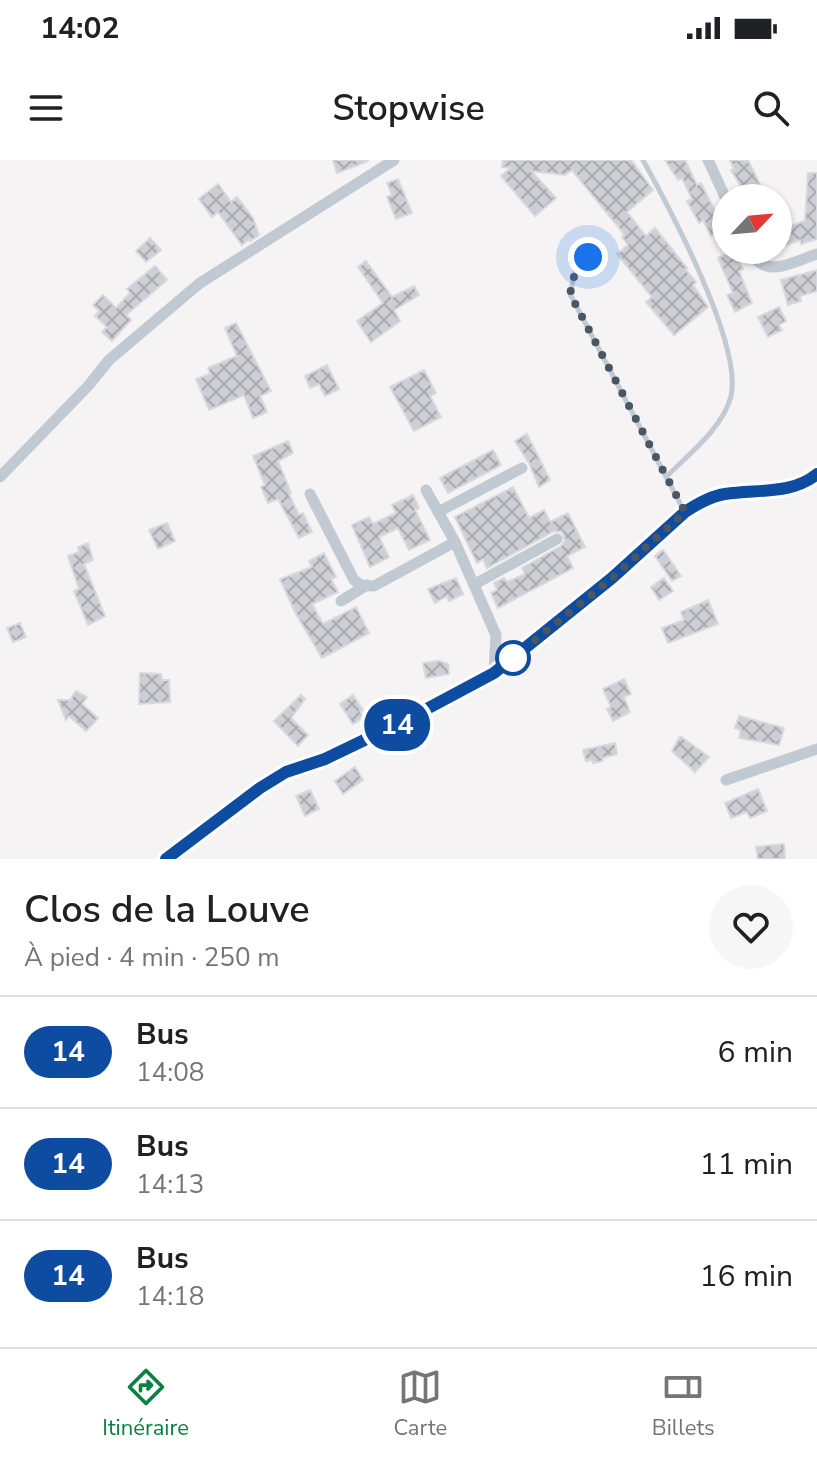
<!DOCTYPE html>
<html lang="fr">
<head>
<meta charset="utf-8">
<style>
	:root { --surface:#fff; --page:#f6f6f6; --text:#202124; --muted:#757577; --line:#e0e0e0; --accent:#0b8043 }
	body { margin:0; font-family:"Nunito Sans",sans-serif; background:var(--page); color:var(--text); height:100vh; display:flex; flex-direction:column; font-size:30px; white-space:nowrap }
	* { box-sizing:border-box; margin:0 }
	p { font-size:26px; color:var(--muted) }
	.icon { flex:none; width:44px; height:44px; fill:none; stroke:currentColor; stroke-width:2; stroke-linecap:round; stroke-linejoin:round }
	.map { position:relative; height:699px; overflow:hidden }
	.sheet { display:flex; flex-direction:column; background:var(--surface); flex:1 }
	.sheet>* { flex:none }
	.badge { padding:0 16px; border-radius:26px; font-size:28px; line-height:52px }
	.needle { width:52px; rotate:64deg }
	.buttons { position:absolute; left:712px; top:24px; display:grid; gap:16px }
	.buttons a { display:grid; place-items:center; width:80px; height:80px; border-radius:50%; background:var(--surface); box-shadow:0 2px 6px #0004; font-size:40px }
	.you { position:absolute; width:40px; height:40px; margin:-20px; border:6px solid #fff; border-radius:50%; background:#1a73e8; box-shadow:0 0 0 12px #1a73e833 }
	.map>.badge { position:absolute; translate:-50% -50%; box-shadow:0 0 0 4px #fff }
	.round { display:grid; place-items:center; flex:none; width:84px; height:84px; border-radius:42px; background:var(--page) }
	.summary { display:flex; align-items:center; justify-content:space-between; height:136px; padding:0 24px }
	h1 { font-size:38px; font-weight:600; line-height:60px }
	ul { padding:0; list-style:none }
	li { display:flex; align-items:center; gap:24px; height:112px; padding:0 24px; border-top:2px solid var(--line) }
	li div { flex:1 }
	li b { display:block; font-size:30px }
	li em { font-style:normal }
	li .badge { min-width:88px; font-weight:700; text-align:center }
	.status { display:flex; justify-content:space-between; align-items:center; height:56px; padding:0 40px; background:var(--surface); direction:ltr }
	.status svg { height:22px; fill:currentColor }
	header { display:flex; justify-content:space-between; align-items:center; height:104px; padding:0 24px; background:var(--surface); font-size:36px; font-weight:600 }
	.menu { display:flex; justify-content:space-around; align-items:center; height:112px; border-top:2px solid var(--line); background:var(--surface); font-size:22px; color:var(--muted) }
	.menu a { display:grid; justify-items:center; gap:4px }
	.menu .selected { color:var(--accent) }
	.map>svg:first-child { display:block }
	.building { fill:url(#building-cross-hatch); stroke:#d7d9de; stroke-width:2 }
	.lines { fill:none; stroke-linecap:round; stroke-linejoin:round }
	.service { stroke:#c1cad2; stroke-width:5 }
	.minor { stroke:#c1cad2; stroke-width:11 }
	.line-casing { stroke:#fff; stroke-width:18 }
	.line { stroke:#0e4ca1; stroke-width:12 }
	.walk { stroke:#4a5661; stroke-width:8; stroke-dasharray:0 14.4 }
	.stop-dot { fill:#fff; stroke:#0e4ca1; stroke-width:4 }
</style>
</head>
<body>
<div class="status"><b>14:02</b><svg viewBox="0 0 49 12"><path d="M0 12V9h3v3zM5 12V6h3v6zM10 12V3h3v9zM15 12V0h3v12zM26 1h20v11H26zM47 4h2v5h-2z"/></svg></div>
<header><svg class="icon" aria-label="menu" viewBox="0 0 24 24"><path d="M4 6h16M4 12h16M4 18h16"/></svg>Stopwise<svg class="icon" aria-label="search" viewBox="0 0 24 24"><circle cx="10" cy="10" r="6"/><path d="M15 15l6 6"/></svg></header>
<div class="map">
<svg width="817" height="699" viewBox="0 0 817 699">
	<defs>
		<pattern id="building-cross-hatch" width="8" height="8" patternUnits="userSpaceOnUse" patternTransform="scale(2)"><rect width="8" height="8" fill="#cdcfd5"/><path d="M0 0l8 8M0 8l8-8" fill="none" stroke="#a8abb0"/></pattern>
	</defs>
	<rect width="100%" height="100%" fill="#f5f3f3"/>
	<g class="building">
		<polygon points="333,0 368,0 368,1 337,13"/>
		<polygon points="503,0 631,0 653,30 627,52 646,76 655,68 687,108 685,109 696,122 693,125 708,147 674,175 646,142 652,137 617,94 628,85 622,77 624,74 572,10 565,15 531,11 556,38 535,56 501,16 511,8 502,7"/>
		<polygon points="665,0 685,0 697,25 701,23 724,69 711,76 703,60 699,63 687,41 692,39 682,18 678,20"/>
		<polygon points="730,0 748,0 767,38 748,38 731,10 734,9"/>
		<polygon points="808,13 817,13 817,79 801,84 800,80 778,88 778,70 805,61"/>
		<polygon points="398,19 412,53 396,59 387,37 392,35 387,23"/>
		<polygon points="218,24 231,42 237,37 253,58 259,75 250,81 249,79 242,85 218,52 212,57 199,39"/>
		<polygon points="150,78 161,90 146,102 136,91"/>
		<polygon points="733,90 743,109 739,111 752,143 735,152 727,135 733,133 718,98"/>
		<polygon points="366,101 392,137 414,126 419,135 394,150 400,161 371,182 357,161 383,143 358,107"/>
		<polygon points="155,106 167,120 126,155 131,160 112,181 102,172 107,167 95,156 99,151 93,145 103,135 116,148 130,133 127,129"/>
		<polygon points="817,110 817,131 800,136 801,141 788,145 781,120"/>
		<polygon points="779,147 786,161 779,165 782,170 768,177 758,157"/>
		<polygon points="236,163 271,231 260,236 267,252 253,258 244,235 209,250 196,219 210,214 208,208 237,196 225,168"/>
		<polygon points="327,205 339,229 325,236 319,224 310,228 305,216"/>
		<polygon points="424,210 436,233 430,236 441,257 414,271 390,227"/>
		<polygon points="527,274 550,320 539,327 529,303 515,281"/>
		<polygon points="288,281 293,293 278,301 291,333 289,334 299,355 303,353 312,372 299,378 278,339 268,343 261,327 265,325 253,296"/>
		<polygon points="493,290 501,305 448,333 440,318"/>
		<polygon points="513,327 529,358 544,350 550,362 568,353 585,387 567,396 573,408 498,448 491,433 497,430 494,423 504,418 507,422 525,414 522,408 561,386 565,380 562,372 554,371 487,408 483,399 477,403 455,357"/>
		<polygon points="413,335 419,348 415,350 430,380 409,390 398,368 379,377 389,397 370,407 352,365 369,357 373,364 396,353 392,345"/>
		<polygon points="167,363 175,381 158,389 149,370"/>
		<polygon points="88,383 93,400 84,404 105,456 88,465 74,431 79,429 68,396 79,392 78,387"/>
		<polygon points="663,390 681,416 672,421 655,396"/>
		<polygon points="324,393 336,417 331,419 338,432 312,444 323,464 356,447 369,473 322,498 295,452 280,419 312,407 309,401"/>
		<polygon points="456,418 463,434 449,441 447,436 435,443 428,429"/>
		<polygon points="664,418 673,431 659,440 651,427"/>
		<polygon points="708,440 718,464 668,483 662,468 684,460 681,452"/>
		<polygon points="20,463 26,477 13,482 7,468"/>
		<polygon points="439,501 448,504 449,514 426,518 423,503"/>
		<polygon points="140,513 161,514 162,520 169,520 170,542 139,544"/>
		<polygon points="624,519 631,534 624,537 630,552 613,561 607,549 611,547 603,529"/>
		<polygon points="76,531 87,537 82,544 98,558 86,571 69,556 66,560 58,540 70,540"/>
		<polygon points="301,535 305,539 291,558 308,575 298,586 274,561"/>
		<polygon points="353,535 363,550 360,551 364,557 353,564 340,544"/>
		<polygon points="739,556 784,568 779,585 739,578 741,570 735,568"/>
		<polygon points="680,576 709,597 695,612 672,591"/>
		<polygon points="615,583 617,594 602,598 603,601 593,603 592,600 586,601 583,590"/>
		<polygon points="355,607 363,620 343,634 335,621"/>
		<polygon points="758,629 767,651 750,658 747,652 731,658 725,643"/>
		<polygon points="310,630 319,649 305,656 296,636"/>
		<polygon points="784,684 785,699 758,699 756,687"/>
	</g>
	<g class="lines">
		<g class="service">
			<path d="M643 0C669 47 743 185 731 236 723 268 689 294 666 317"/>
			<polyline points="601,86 576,108 570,134 684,351"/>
		</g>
		<g class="minor">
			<polyline points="708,0 726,39"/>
			<path d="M750 90C765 121 792 102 817 94"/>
			<polyline points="0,317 89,225 109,200 200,123 394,0"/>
			<polyline points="426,330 455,382 496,475 494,513"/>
			<polyline points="310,334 354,420 361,425 374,426 455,382"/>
			<polyline points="438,352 522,308"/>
			<polyline points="475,424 557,379"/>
			<polyline points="341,441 367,425"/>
			<polyline points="726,620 817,589"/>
			<path d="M166 699 260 628 286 612 325 599 406 560 494 513 612 418 685 352C697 344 711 336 725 334 756 329 792 335 817 314"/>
		</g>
	</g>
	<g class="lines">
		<defs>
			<path id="line" d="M166 699 260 628 286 612 325 599 406 560 494 513 612 418 685 352C697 344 711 336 725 334 756 329 792 335 817 314"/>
		</defs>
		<use href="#line" class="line-casing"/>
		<use href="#line" class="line"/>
		<polyline class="walk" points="513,498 612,418 685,352 570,134 576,108 588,97"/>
	</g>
	<circle class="stop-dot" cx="513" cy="498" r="16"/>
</svg>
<div class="buttons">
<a><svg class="needle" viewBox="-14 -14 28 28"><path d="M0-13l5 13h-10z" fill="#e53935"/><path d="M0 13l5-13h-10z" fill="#757577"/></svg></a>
</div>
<div class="you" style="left:588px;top:97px"></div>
<b class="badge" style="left:397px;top:565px;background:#0e4ca1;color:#fff">14</b>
</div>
<section class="sheet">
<div class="summary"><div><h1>Clos de la Louve</h1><p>À pied · 4 min · 250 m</p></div><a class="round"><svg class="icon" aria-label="heart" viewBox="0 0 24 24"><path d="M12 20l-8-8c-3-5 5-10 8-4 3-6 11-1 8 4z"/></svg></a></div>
<ul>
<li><span class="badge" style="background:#0e4ca1;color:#fff">14</span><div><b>Bus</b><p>14:08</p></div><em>6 min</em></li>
<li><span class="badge" style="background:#0e4ca1;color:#fff">14</span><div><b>Bus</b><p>14:13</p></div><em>11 min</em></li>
<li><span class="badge" style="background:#0e4ca1;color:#fff">14</span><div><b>Bus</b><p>14:18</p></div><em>16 min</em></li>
</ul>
</section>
<nav class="menu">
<a class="selected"><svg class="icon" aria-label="directions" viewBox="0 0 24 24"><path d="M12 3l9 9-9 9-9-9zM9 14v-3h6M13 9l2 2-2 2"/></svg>Itinéraire</a>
<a><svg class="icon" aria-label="map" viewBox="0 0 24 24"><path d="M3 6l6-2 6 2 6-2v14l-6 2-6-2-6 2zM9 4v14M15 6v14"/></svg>Carte</a>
<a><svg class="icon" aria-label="tickets" viewBox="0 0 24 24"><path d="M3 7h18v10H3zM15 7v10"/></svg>Billets</a>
</nav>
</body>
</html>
